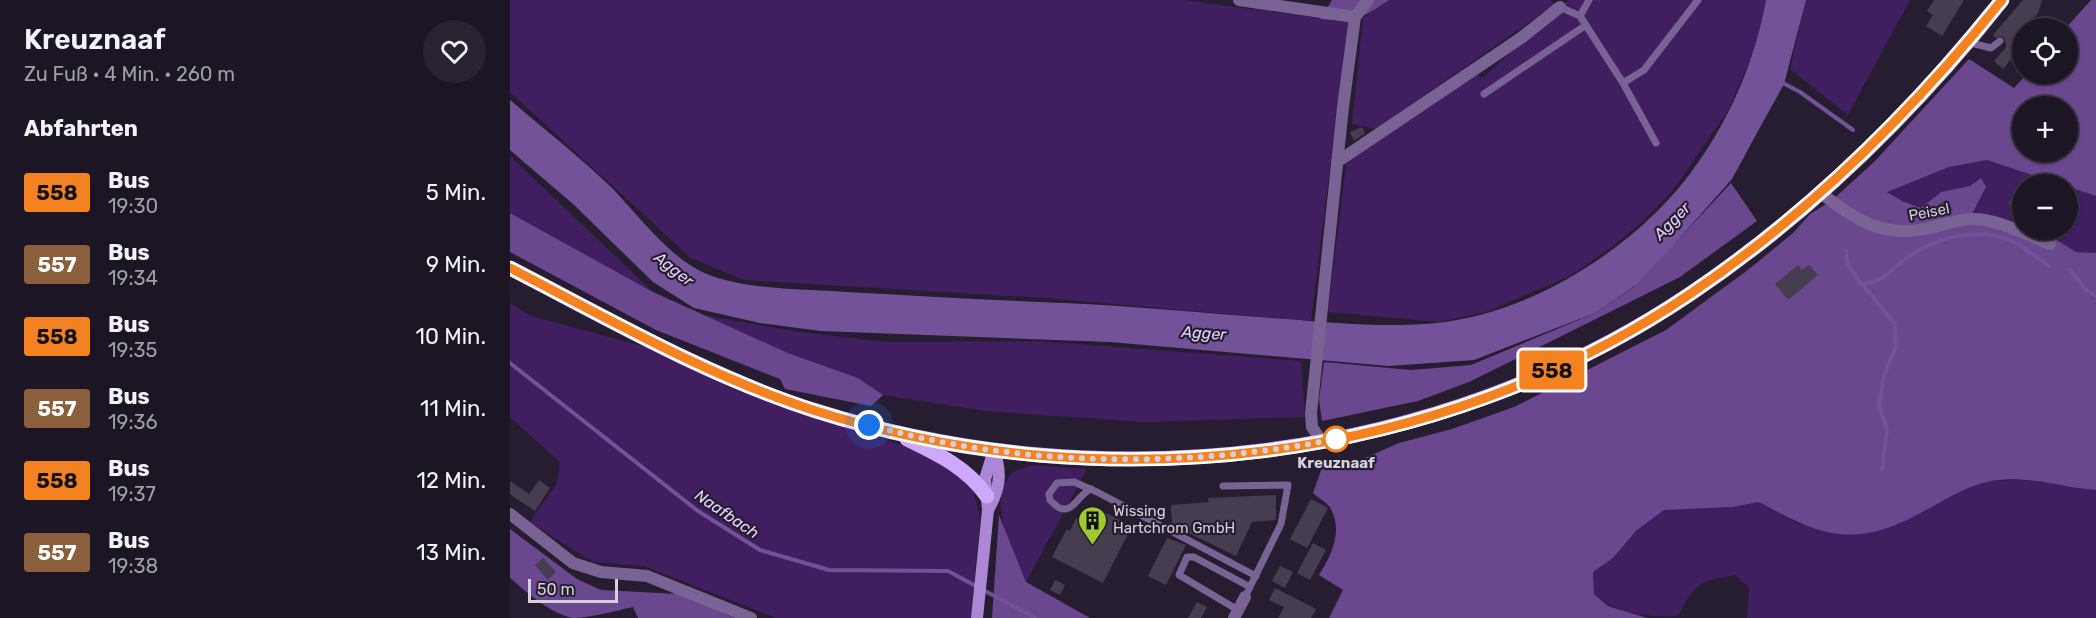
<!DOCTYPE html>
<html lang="de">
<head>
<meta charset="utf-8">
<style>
	:root { --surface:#1c1624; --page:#292331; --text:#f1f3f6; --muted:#a09fa6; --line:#3a3541 }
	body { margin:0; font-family:Rubik,sans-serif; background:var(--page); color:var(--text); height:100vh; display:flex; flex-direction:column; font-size:22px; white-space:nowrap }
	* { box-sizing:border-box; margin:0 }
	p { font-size:20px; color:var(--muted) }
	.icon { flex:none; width:33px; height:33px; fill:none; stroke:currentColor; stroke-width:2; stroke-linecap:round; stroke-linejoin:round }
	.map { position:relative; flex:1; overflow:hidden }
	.drawer { display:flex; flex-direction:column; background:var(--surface); width:510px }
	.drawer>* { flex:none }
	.badge { padding:0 12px; border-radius:4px; font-size:21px; line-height:39px }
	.buttons { position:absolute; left:1502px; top:18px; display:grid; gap:12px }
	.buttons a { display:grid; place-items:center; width:66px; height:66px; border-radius:50%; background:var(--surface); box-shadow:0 2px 4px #0004,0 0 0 2px var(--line); font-size:30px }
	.scale { position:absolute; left:18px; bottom:15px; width:90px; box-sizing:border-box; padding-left:6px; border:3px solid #d5d0dc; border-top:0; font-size:16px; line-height:21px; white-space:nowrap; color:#d5d0dc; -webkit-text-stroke:4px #261e30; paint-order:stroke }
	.you { position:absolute; width:30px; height:30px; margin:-15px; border:4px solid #fff; border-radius:50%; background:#1a73e8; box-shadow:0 0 0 9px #1a73e833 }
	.map>.badge { position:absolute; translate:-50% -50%; box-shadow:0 0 0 3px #fff }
	h2 { padding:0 24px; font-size:22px; line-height:54px }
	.round { display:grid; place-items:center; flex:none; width:63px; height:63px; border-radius:32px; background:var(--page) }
	.summary { display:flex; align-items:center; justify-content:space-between; height:102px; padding:0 24px }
	h1 { font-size:28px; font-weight:600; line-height:45px }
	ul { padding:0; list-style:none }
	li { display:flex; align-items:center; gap:18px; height:72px; padding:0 24px }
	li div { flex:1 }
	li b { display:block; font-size:22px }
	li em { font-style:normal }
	li .badge { min-width:66px; font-weight:700; text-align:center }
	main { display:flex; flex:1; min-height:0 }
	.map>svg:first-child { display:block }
	.green { fill:#401e5f }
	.forest { fill:#6a478e; fill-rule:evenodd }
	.water { fill:#745299 }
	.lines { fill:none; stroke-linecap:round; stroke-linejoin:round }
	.stream { stroke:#745299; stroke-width:4 }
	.building { fill:#463d51 }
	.lane { stroke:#796394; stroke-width:7 }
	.street { stroke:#796394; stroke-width:12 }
	.secondary { stroke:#ab87d6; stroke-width:12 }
	.primary { stroke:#cea8fa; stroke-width:15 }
	.line-casing { stroke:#fff; stroke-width:14 }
	.line { stroke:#f58220; stroke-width:9 }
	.walk { stroke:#d5d0dc; stroke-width:6; stroke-dasharray:0 10.8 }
	.stop-dot { fill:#fff; stroke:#f58220; stroke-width:3 }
	.labels { text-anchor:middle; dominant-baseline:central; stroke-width:4.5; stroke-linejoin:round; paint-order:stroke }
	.street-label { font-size:15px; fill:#d5d0dc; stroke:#261e30 }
	.stop-label { font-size:15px; font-weight:bold; fill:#d5d0dc; stroke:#261e30 }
	.poi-label { font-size:15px; fill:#d5d0dc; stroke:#261e30; text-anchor:start }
	.water-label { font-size:16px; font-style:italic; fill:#e2d1fa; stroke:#261e30 }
</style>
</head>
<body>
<main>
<section class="drawer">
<div class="summary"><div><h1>Kreuznaaf</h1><p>Zu Fuß · 4 Min. · 260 m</p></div><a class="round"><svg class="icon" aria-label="heart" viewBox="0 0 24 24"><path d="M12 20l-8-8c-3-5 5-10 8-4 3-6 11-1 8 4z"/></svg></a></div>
<h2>Abfahrten</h2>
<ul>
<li><span class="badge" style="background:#f58220;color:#111">558</span><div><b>Bus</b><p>19:30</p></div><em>5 Min.</em></li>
<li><span class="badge" style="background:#8b5e3c;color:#fff">557</span><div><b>Bus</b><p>19:34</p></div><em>9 Min.</em></li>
<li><span class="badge" style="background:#f58220;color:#111">558</span><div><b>Bus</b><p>19:35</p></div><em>10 Min.</em></li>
<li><span class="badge" style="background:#8b5e3c;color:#fff">557</span><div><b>Bus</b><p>19:36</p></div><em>11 Min.</em></li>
<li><span class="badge" style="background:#f58220;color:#111">558</span><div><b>Bus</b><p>19:37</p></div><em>12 Min.</em></li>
<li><span class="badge" style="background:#8b5e3c;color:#fff">557</span><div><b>Bus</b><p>19:38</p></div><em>13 Min.</em></li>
</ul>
</section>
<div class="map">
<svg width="1586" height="618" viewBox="0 0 1586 618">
	<rect width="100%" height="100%" fill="#261e30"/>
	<g class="green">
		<polygon points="0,0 673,0 838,22 801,321 535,298 234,280 181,258 0,92"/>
		<polygon points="879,0 1040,0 1045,4 866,129 842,124 853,18"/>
		<polygon points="1059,0 1256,0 1250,36 1218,111 1163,190 1133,221 1102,247 1060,276 976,312 929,322 818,312 836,164 967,71 971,79"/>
		<polygon points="1296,0 1400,0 1338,115 1280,69"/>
		<polygon points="0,156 143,292 0,213"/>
		<polygon points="1477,160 1553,184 1512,184 1512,227 1461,214 1470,200 1460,186 1431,192 1411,208 1392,201 1376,191 1439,167"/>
		<polygon points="1557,186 1586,196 1586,253 1566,252 1537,234 1521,230 1557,230"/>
		<polygon points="0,303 21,316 140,348 225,390 394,446 447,470 462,485 470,517 461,618 266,618 134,566 83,562 20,522 47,483 50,462 0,417"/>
		<polygon points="193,315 282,331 376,342 528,341 791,361 795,417 635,422 475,411 373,395 348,378 278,353"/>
		<path d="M522 465 577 469 516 582C504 554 473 497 504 472 509 469 517 467 522 465Z"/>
		<path d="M1516 480 1586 490V618H1237L1239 588 1225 575C1188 582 1186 582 1168 616 1138 617 1108 615 1084 594L1083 572 1103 558 1126 531 1154 510 1223 507 1249 502 1289 524 1406 516 1450 491 1479 481Z"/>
	</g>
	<g class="forest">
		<path d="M822 0H879C851 19 844 23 810 19Z"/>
		<path d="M1581 0H1586V196L1477 160 1439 167 1377 192 1392 201 1411 208 1431 192 1460 186 1471 178 1476 187 1462 214 1537 234 1566 252 1586 253V490C1551 488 1512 473 1477 482 1452 488 1430 503 1407 515 1342 549 1309 535 1249 502L1223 507 1154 510 1126 531 1103 558 1083 572 1084 594 1098 606 1137 618H819L833 590 809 575C821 556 833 532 821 509 818 503 808 498 803 493L814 462 832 468 889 443 942 429 1004 407 1156 330 1239 269 1283 233 1300 214 1321 201 1364 162 1459 59 1504 88 1517 74H1557L1556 28ZM1512 106H1557V152H1512Z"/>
		<polygon points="1221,183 1247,221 1170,277 959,382 908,401 812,421 809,400 814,362 901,370 961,365 1085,313 1125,286"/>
		<polygon points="0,213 143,292 278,353 348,378 373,395 361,406 275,389 270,379 146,330 0,252"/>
		<polygon points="489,515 516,582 580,618 482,618"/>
		<path d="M0 529 67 579 91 590 169 594 224 618H128L123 607C105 611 80 618 63 618 39 613 18 593 0 578Z"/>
	</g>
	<path class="water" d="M1256 0H1296L1274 84 1248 131 1222 179 1160 249 1126 285 1085 313 964 360 879 366 600 342 311 331 250 323 184 308 143 282 63 204 0 150V100C34 129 70 157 102 188 131 218 162 262 202 276 241 290 295 289 336 292 408 296 480 300 553 303 627 306 702 314 776 319 826 323 876 328 926 323 1023 314 1132 244 1187 164 1221 117 1246 57 1256 0Z"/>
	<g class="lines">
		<g class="stream">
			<polyline points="1271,82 1290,92 1343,130"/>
			<path d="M1336 251 1338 265 1351 284C1370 284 1380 271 1394 260 1425 237 1468 225 1504 242 1516 248 1528 259 1539 266"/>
			<polyline points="1559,269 1576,290 1586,296"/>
			<polyline points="1352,284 1385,324 1386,347 1374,375 1369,406 1377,430 1372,470"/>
			<polyline points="0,363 188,511 250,550 319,570 438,571 525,618"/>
		</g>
	</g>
	<g class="building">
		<polygon points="1424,0 1454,0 1432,36 1416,26 1423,15 1417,11"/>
		<polygon points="1513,0 1532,0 1528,13 1521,21 1530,28 1512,28 1512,46 1493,69 1484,61 1496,47 1495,40 1492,36 1485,38 1483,35"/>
		<polygon points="852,127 855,133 844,141 840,132"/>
		<polygon points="1512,182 1512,213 1498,204"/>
		<polygon points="1436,200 1443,210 1426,218 1420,210"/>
		<polygon points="1288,265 1292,270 1299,265 1308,275 1278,300 1265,284"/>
		<polygon points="29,480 40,488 25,511 0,494 0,481 19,494"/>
		<polygon points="766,495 766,520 742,522 726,556 662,525 661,505 699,502 698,498"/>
		<polygon points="801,499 818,508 797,548 780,539"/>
		<polygon points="582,506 622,526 593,583 542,557 557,529 560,531 566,518 569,520 575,508 580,511"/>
		<polygon points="657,538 676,545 656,585 638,576"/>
		<polygon points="803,543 816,550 800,580 787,573"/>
		<polygon points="33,558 46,572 38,580 25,565"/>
		<polygon points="770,566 783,572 775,588 762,581"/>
		<polygon points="545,580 555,585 550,595 540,590"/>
		<polygon points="765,588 806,609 801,618 768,618 774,607 759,600"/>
		<polygon points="687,602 697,607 691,618 678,618"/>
	</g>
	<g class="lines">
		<g class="lane">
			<polyline points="1050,7 1070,16 1113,83 1146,143"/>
			<polyline points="1070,16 1079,0"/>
			<polyline points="1457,42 1481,48 1490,41"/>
			<polyline points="1113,83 1134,70 1188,0"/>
			<polyline points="974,94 1076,25"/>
			<polyline points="713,486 778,485 771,524 735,597"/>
			<path d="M581 489C565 496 561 523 540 500L539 494 547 483 564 482 587 492 746 576"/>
			<polyline points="728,610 669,575 677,557 684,557 740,587"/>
		</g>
		<g class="street">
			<polyline points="729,0 845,17"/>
			<polyline points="827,162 1011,38 1050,7"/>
			<path d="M1311 193C1344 219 1372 238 1415 229 1430 226 1446 220 1461 219 1487 218 1516 235 1540 244"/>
			<polyline points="812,442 802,427 801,413 833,107 845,17 858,0"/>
			<polyline points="0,514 63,563 91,572 137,576 241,618"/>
			<polyline points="724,618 735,597"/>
		</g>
		<g class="secondary">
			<path d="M478 510C490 489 492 474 484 450"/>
			<polyline points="467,618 478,510 475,479 484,450"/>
		</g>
		<g class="primary">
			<path d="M0 268C99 319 199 377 306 411 594 502 927 464 1180 294 1299 214 1403 112 1492 0"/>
			<path d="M397 439C428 454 456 467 477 496"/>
		</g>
	</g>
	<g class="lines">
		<defs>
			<path id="line" d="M0 268C99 319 199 377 306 411 594 502 927 465 1180 294 1299 214 1402 112 1492 0"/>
		</defs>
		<use href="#line" class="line-casing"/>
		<use href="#line" class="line"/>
		<path class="walk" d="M359 425C510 467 674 469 826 439"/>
	</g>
	<defs>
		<symbol id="building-pin" viewBox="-11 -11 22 30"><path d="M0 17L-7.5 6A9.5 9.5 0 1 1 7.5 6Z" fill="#9eca2f" stroke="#261e30"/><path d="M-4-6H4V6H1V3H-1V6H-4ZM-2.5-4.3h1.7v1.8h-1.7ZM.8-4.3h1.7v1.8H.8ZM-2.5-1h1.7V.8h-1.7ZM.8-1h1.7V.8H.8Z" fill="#111"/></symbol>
	</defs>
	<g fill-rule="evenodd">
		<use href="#building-pin" x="566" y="504" width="33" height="45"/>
	</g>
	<circle class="stop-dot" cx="826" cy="439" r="12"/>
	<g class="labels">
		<g class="street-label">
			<text transform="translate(1419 212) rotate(-11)">Peisel</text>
		</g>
		<g class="stop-label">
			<text x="826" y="463">Kreuznaaf</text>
		</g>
		<g class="poi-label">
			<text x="603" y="511">Wissing<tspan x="603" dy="17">Hartchrom GmbH</tspan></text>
		</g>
		<g class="water-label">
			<text transform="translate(1162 221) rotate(-46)">Agger</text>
			<text transform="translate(164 269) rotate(38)">Agger</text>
			<text transform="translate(694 333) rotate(4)">Agger</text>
			<text transform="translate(217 514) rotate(34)">Naafbach</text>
		</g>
	</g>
</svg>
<div class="buttons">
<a><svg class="icon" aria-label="locate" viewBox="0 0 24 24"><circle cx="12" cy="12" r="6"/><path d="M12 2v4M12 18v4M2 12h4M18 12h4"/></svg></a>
<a>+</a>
<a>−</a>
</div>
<div class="scale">50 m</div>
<div class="you" style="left:359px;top:425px"></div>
<b class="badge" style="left:1042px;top:370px;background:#f58220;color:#111">558</b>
</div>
</main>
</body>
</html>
